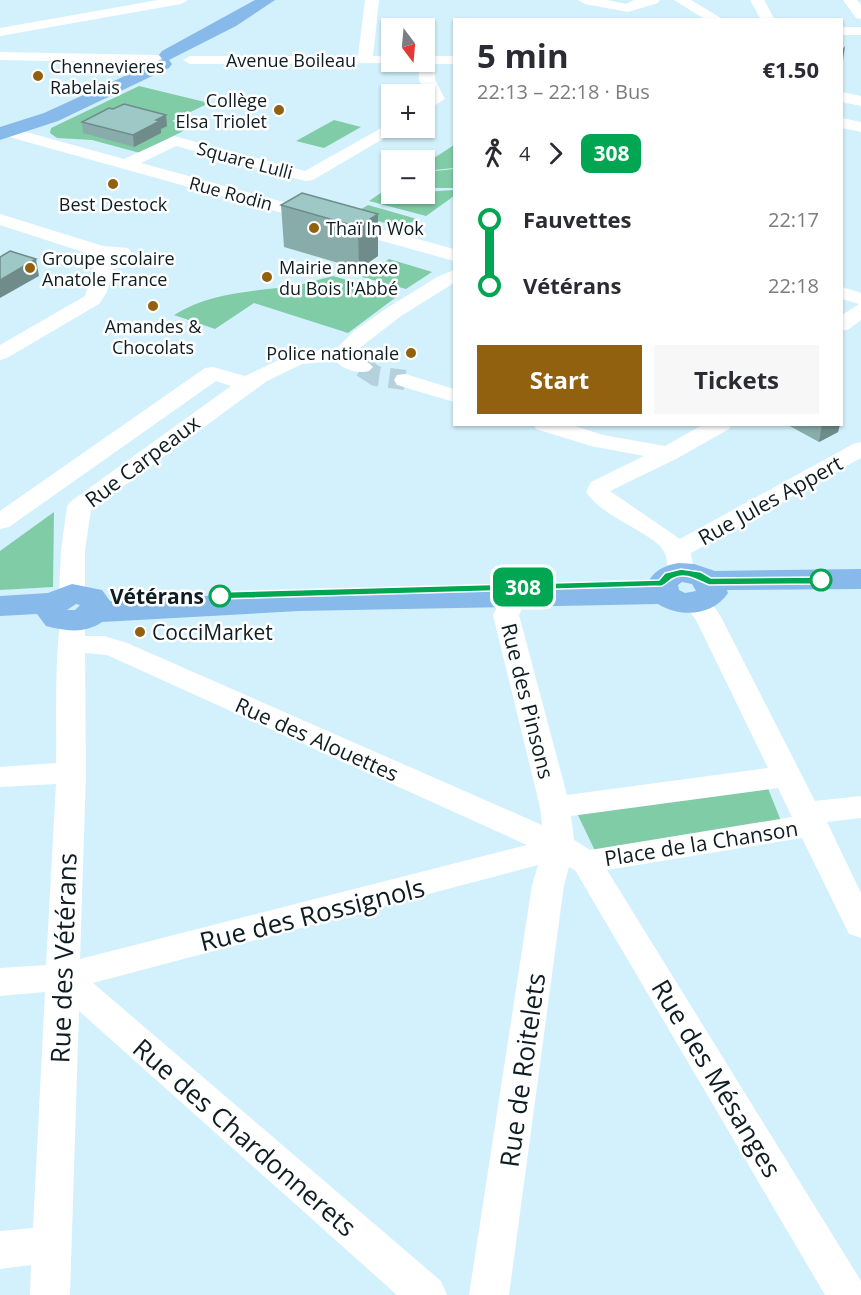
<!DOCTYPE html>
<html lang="en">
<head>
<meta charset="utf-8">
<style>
	:root { --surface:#fff; --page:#f7f7f7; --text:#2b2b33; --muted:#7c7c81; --accent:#926110 }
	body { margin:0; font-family:"Open Sans",sans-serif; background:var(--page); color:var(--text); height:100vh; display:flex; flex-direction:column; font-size:22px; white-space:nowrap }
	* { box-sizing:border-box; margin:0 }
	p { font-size:20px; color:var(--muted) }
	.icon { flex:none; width:33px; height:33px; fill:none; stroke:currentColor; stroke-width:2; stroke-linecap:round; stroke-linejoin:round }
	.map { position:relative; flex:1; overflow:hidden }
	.panel { position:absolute; left:453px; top:18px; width:390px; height:408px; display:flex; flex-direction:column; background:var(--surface); border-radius:0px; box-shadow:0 2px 4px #0004 }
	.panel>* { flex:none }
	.badge { padding:0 12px; border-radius:9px; font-size:21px; line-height:39px }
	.needle { width:39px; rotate:164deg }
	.buttons { position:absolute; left:381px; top:18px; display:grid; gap:12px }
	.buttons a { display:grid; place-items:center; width:54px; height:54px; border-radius:0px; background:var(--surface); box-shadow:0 2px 4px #0004; font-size:30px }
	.map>.badge { position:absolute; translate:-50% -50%; box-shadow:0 0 0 3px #fff }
	.legs { display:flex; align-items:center; gap:9px; height:66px; padding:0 24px; font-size:20px }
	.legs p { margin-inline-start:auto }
	.headline { display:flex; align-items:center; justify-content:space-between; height:102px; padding:0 24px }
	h1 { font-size:33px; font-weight:700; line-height:45px }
	.action { display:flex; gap:12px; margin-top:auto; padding:12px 24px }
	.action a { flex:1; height:69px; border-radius:0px; background:var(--accent); color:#fff; font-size:24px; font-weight:700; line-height:69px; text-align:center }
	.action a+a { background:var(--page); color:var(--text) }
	ul { padding:0 24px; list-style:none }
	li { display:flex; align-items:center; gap:21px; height:66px; font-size:22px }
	li i { display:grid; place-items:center; width:9px; height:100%; margin:0 8px; background:currentColor }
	li i::after { content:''; width:15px; height:15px; margin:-8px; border:4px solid; border-radius:50%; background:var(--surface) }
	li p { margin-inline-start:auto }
	li:first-child i { background:linear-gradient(#0000 50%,currentColor 0) }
	li:last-child i { background:linear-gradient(currentColor 50%,#0000 0) }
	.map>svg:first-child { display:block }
	.green { fill:#80cca7 }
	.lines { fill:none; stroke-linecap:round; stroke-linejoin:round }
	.minor-tunnel { stroke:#b5d1db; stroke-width:20; stroke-dasharray:20 10; stroke-linecap:butt }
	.minor { fill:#fff; fill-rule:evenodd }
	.major { fill:#87b9ea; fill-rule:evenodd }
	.wall { fill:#88aca9 }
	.shaded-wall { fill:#6f8c8a }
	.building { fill:#9ec8c5; stroke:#6f8c8a; stroke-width:1.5 }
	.line-1 { fill:#00a651; stroke:#fff; stroke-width:1.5 }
	.poi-dot { fill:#926110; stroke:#fff; stroke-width:2 }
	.stop-1-dot { fill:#fff; stroke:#00a651; stroke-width:3 }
	.labels { text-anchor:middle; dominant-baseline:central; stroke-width:5; stroke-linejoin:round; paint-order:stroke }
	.far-street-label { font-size:18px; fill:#0e1d22; stroke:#fff }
	.far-poi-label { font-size:18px; fill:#0e1d22; stroke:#fff; text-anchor:start }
	.street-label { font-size:21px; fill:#0e1d22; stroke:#fff }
	.stop-label { font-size:21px; font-weight:bold; fill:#0e1d22; stroke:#fff; text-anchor:end }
	.poi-label { font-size:21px; fill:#0e1d22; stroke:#fff; text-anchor:start }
	.near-street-label { font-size:26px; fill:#0e1d22; stroke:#fff }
</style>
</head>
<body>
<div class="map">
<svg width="861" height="1295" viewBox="0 0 861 1295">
	<rect width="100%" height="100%" fill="#d3f1fc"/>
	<g class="green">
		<polygon points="139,86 209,103 172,121 191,127 140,153 92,140 57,138 50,133 51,128"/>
		<polygon points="334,120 361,127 324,148 296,141"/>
		<polygon points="454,145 454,168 425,171 425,164"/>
		<polygon points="454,169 454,188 425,188 425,172"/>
		<polygon points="391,186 392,194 454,190 454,196 426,216 369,201"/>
		<polygon points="368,205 417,219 403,228 353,214"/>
		<polygon points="389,259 429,271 432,272 406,289 362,277"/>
		<path d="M333 276 399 295 348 333 254 303 215 329 174 315C211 292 250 292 292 286 306 284 320 279 333 276Z"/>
		<polygon points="54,512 53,587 0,590 0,551"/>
		<polygon points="767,786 783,826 597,855 575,809"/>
	</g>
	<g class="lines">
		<polyline class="minor-tunnel" points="362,367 376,376 405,380"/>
		<g class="minor">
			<polygon points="158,0 188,0 181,4 0,36 0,28"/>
			<polygon points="365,0 379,0 373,56 392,56 392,62 398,62 397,63 190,64 183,60 190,56 358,56"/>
			<polygon points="578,0 607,0 626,4 634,0 660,0 658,3 628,12 585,4"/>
			<polygon points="674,0 691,0 724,20 706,20"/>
			<polygon points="750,0 764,0 775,20 761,20"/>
			<polygon points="843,0 857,0 861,5 861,19 856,18"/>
			<rect x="842" y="27" width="19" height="8"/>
			<polygon points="0,52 158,55 165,59 158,63 0,60"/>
			<polygon points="424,56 454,56 454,64 434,64 435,80 445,99 424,112 424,100 428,98 419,80 418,62 424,62"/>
			<polygon points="842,92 861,96 861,106 842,102"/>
			<polygon points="842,118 861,122 861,132 842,128"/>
			<polygon points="392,122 392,128 400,128 398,130 313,180 305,181 176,146 141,163 454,249 454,261 2,135 0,132 2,129 8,127 124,159 174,136 305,171"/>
			<polygon points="0,214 103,246 128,248 135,257 126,267 113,269 107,292 99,304 7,358 0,360 0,345 85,296 94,268 83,258 86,253 0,225"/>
			<path d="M454 270V283L401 316 357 350 354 354C358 361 368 360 373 367L369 371C359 374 343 370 336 361L302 364 267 381 91 510 85 550V594L81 600 72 602 63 600 59 594 61 550 67 507 70 502 231 386 216 381 9 527 0 529V511L205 368 213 367 245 376 291 354 337 348 354 331 387 308 437 277Z"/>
			<polygon points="842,287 861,293 861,320 849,329 842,331 842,315 859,304 842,299"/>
			<polygon points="405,374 454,389 454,402 397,385 394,380 397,375"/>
			<path d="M533 424H569L603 435 665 446 704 424H732L729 429 676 459 610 491 680 539 853 444 861 442V458L691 553 694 572 690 577 681 580 672 577C664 566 671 556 658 544 636 526 603 516 586 492L591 482 644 456 591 446 536 429Z"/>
			<path d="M515 588 524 590 528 596 519 615 567 795 768 768 696 620 683 603 687 597C704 593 712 603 721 617L815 801 861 796V818L827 822 861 893V938L849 934 802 838 607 870 861 1281V1295H825L575 870 569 867 564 885 509 1295H469L532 885 538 865 93 983 441 1281 447 1295H397L79 1011 70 1295H30L31 1265 0 1269V1231L33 1228 45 992 0 996V968L46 965 56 784 0 787V767L56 763C57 739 54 628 63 615L72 613 81 615 85 621V636H104L127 643 542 825 540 807 493 615 506 590ZM85 653 107 655 527 845 80 959 86 773ZM778 788 792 817 590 850 574 840 571 816Z"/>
		</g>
		<g class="major">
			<polygon points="255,0 275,0 236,26 169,60 172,64 169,68 58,121 0,140 0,127 44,113 162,59 159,55 162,51"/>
			<path d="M679 563 694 564 715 571 861 569V589L727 590 728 593C713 616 680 618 658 604L299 611 102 622C85 634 65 631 46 626L37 614 0 616V596L48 593 72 584 102 590 110 601 299 591 647 585C652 571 665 565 679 563ZM682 582 692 584 696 591 685 593 679 590 678 585ZM76 604 80 605 75 610H67Z"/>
		</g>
	</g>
	<g class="wall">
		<polygon points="113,109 166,115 167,126 161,129 161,133 134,147 83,133 82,122"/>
		<polygon points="281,205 378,214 378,256 359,269 284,247"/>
		<polygon points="786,424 840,424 838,432 819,442"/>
	</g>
	<g class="shaded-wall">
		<polygon points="845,46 843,60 842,61 842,50"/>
		<polygon points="166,115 167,126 161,129 161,133 134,147 133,135 156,120"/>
		<polygon points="378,214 378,256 359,269 358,227"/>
		<polygon points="36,259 39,276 0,298 0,280"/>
		<polygon points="822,424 840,424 838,432 819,442"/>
	</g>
	<g class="building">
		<polygon points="124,104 166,115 156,120 160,121 133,135 82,122 109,108 113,109"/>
		<polygon points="302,193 378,214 358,227 281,205"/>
		<polygon points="10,251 36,259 0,280 0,257"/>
	</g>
	<path class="line-1" d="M681 569 701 572 711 578 821 577 826 580 821 584 709 585C698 581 687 572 674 578 669 580 667 584 662 586L220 599 214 596 220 592 659 580 665 573Z"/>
	<g class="poi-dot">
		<circle cx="38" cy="76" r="6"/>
		<circle cx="279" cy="110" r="6"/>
		<circle cx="113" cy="184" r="6"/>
		<circle cx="314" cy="228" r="6"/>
		<circle cx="30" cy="268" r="6"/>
		<circle cx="267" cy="277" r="6"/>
		<circle cx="153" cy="306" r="6"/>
		<circle cx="411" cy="353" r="6"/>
		<circle cx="140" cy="632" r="6"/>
	</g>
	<g class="stop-1-dot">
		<circle cx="821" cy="580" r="10"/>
		<circle cx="220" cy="596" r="10"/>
	</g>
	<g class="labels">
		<g class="far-street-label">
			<text x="291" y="60">Avenue Boileau</text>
			<text transform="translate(245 160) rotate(15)">Square Lulli</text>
			<text transform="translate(231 193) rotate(15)">Rue Rodin</text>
		</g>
		<g class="far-poi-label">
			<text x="50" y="66">Chennevieres<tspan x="50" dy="21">Rabelais</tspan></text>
			<text x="267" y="100" text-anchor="end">Collège<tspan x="267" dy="21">Elsa Triolet</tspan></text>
			<text x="113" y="204" text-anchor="middle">Best Destock</text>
			<text x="326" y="228">Thaï In Wok</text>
			<text x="42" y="258">Groupe scolaire<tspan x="42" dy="21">Anatole France</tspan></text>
			<text x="279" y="267">Mairie annexe<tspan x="279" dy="21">du Bois l'Abbé</tspan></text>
			<text x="153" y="326" text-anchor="middle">Amandes &amp;<tspan x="153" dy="21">Chocolats</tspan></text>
			<text x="399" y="353" text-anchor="end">Police nationale</text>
		</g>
		<g class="street-label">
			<text transform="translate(142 461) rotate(-37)">Rue Carpeaux</text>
			<text transform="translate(770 500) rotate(-29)">Rue Jules Appert</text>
			<text transform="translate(528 701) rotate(76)">Rue des Pinsons</text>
			<text transform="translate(317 739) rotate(24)">Rue des Alouettes</text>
			<text transform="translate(701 843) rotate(-9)">Place de la Chanson</text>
		</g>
		<g class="stop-label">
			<text x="204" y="596">Vétérans</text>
		</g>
		<g class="poi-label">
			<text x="152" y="632">CocciMarket</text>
		</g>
		<g class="near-street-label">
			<text transform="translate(312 914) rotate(-14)">Rue des Rossignols</text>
			<text transform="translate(63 958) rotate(-88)">Rue des Vétérans</text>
			<text transform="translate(522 1070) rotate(-82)">Rue de Roitelets</text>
			<text transform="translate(717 1078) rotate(59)">Rue des Mésanges</text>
			<text transform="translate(245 1137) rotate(41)">Rue des Chardonnerets</text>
		</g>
	</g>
</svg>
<div class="buttons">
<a><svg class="needle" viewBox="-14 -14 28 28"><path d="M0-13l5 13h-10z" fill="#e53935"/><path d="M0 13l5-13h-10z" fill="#7c7c81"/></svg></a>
<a>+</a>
<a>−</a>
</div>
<b class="badge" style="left:523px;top:587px;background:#00a651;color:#fff">308</b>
<section class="panel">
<div class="headline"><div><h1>5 min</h1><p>22:13 – 22:18 · Bus</p></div><b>€1.50</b></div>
<div class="legs"><svg class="icon" aria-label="walk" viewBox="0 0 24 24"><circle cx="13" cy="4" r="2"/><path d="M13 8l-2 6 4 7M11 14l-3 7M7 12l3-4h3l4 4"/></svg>4<svg class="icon" aria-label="forward" viewBox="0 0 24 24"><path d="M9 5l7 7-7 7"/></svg><b class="badge" style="background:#00a651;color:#fff">308</b></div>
<ul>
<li><i style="color:#00a651"></i><b>Fauvettes</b><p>22:17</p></li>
<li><i style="color:#00a651"></i><b>Vétérans</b><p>22:18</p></li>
</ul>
<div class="action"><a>Start</a><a>Tickets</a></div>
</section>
</div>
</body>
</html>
